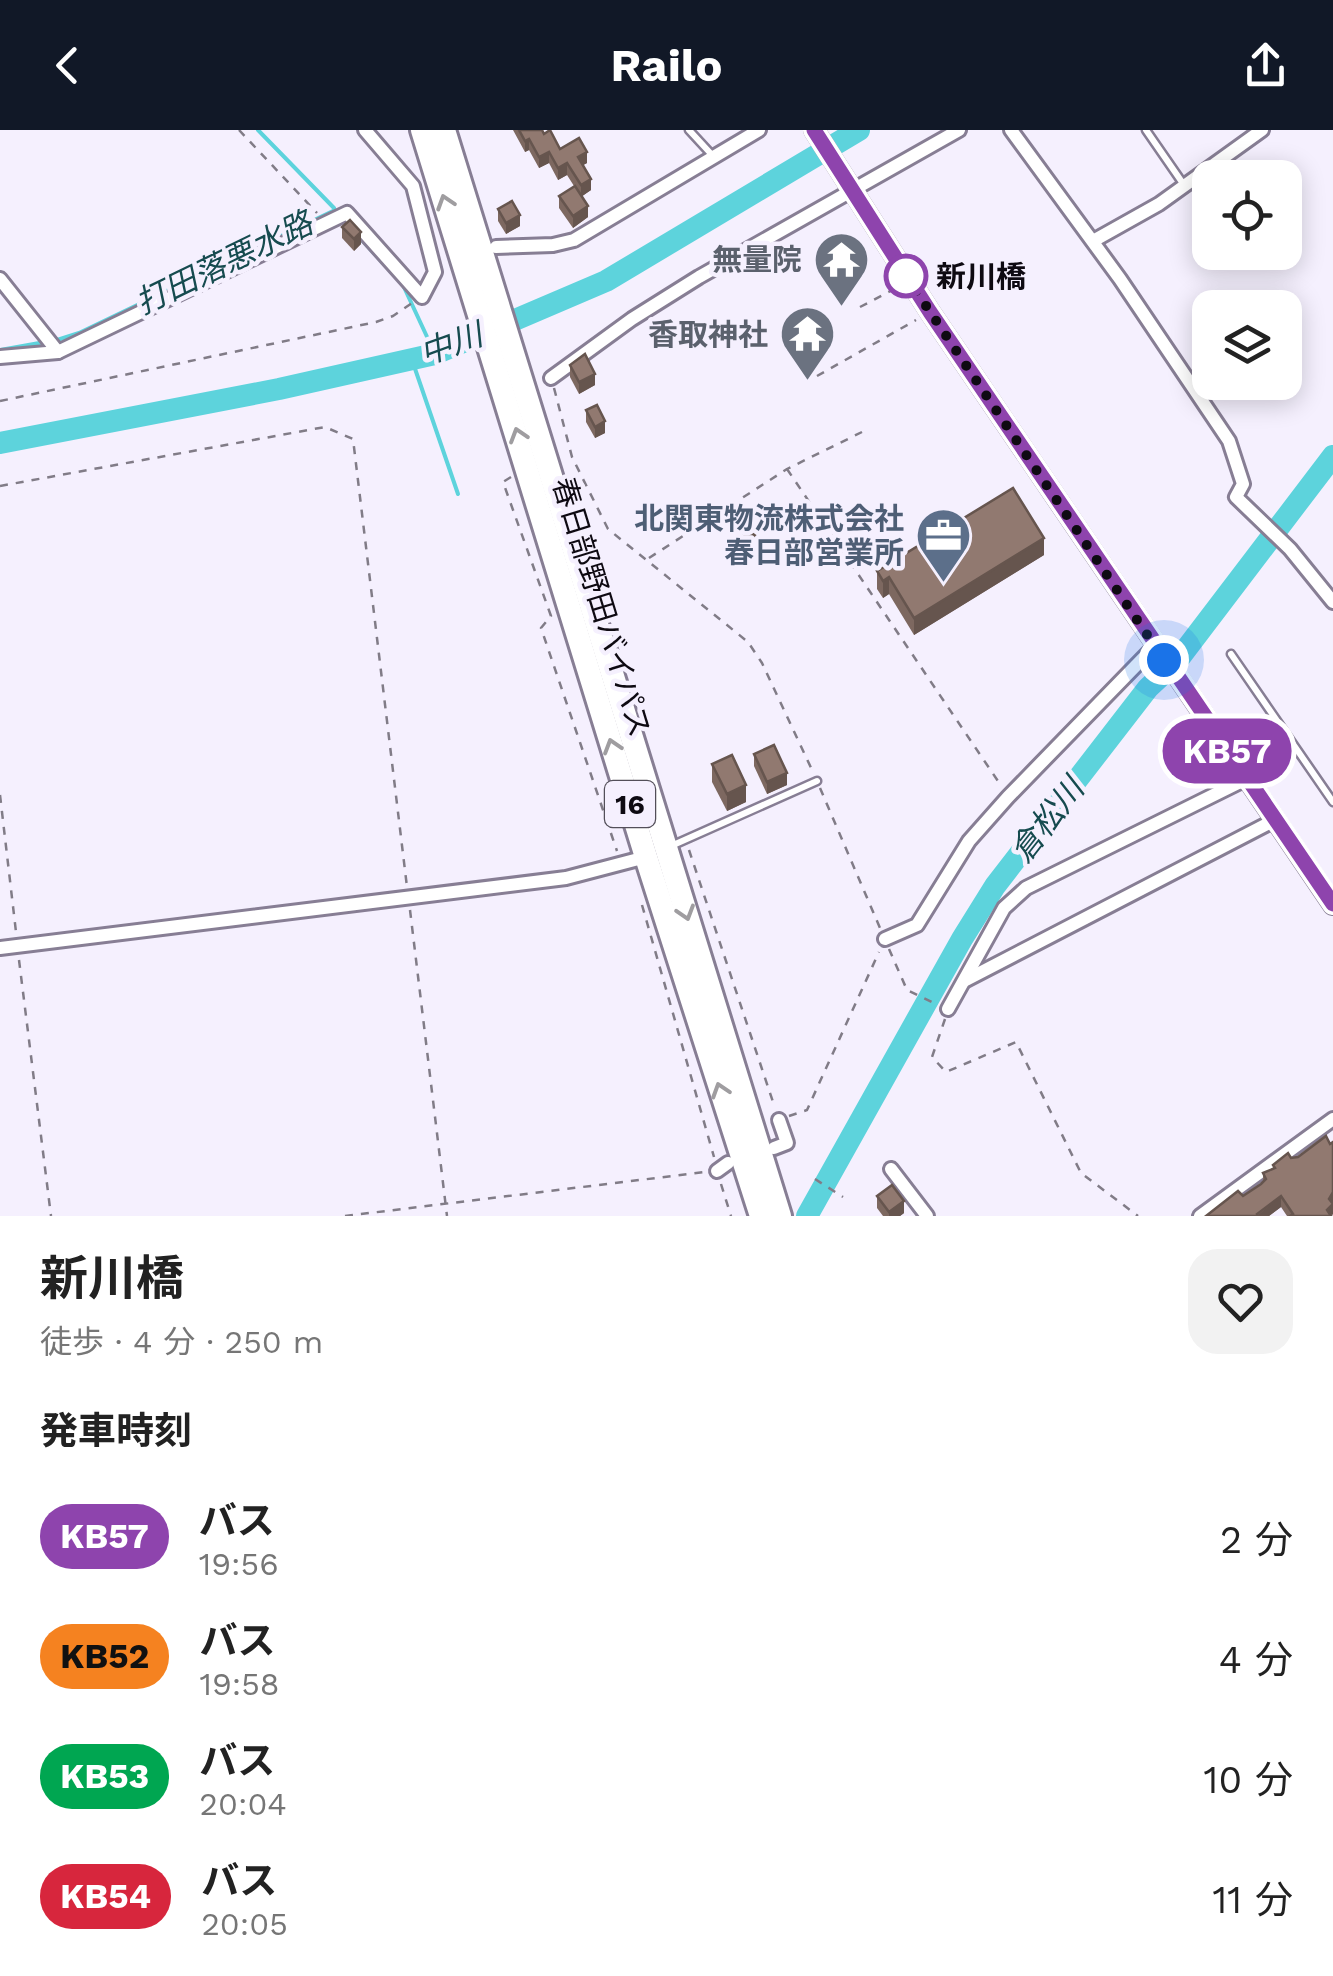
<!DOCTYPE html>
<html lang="ja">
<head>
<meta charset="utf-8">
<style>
	:root { --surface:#fff; --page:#f2f2f2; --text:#222; --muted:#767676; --accent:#111827 }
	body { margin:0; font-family:"Work Sans","Noto Sans JP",sans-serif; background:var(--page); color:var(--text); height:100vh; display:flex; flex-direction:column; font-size:38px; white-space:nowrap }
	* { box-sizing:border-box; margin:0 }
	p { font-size:32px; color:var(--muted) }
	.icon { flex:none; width:55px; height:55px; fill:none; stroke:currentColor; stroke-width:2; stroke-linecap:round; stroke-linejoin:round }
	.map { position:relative; height:1086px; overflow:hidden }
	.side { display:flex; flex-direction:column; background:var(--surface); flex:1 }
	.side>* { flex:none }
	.badge { padding:0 20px; border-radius:32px; font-size:35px; line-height:65px }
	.fabs { position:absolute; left:1192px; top:30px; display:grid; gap:20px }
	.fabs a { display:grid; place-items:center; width:110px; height:110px; border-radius:20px; background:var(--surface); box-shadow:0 5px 25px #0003; font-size:50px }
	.you { position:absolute; width:50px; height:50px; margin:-25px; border:8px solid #fff; border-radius:50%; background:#1a73e8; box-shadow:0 0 0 15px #1a73e833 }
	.map>.badge { position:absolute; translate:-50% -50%; box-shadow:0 0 0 5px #fff }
	h2 { padding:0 40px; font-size:38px; line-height:90px }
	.round { display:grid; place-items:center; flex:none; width:105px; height:105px; border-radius:30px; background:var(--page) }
	.headline { display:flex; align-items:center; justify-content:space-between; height:170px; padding:0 40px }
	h1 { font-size:48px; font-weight:700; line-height:75px }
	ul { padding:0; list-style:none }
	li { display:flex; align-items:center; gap:30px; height:120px; padding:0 40px }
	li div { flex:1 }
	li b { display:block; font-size:38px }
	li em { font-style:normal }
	li .badge { min-width:110px; font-weight:700; text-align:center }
	header { display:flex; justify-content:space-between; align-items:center; height:130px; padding:0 40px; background:var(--accent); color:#fff; font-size:45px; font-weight:700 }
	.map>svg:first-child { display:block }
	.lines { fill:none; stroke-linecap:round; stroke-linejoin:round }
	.stream { stroke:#5dd3dc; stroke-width:4 }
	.river { stroke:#5dd3dc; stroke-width:22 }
	.lane-casing { stroke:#877e94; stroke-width:11 }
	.street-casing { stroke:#877e94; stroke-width:18 }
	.secondary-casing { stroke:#877e94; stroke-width:22 }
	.highway-casing { stroke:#877e94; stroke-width:28 }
	.path { stroke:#817c87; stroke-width:2.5; stroke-dasharray:8 8; stroke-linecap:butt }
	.lane { stroke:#fff; stroke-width:6 }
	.street { stroke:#fff; stroke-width:12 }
	.secondary { stroke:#fff; stroke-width:18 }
	.highway { stroke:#fff; stroke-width:22 }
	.wall { fill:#7d6860 }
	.shaded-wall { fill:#66554e }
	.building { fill:#917970; stroke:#66554e; stroke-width:2.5 }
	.oneway { stroke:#9f9da0 }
	.line-casing { stroke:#fff; stroke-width:22 }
	.line { stroke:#8e44ad; stroke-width:15 }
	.walk { stroke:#0e0a12; stroke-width:10; stroke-dasharray:0 18 }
	.stop-dot { fill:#fff; stroke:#8e44ad; stroke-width:5 }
	.labels { text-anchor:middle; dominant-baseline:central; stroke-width:9; stroke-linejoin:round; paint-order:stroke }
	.shield { fill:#f5f0fe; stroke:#534f59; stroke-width:2.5 }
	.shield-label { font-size:28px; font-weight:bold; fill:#0e0a12 }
	.worship-label { font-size:30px; font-weight:bold; fill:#5b616d; stroke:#f5f0fe; text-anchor:end }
	.stop-label { font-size:30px; font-weight:bold; fill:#0e0a12; stroke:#f5f0fe; text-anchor:start }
	.service-label { font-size:30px; font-weight:bold; fill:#4e5e75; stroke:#f5f0fe; text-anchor:end }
	.street-label { font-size:30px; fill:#0e0a12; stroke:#f5f0fe }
	.water-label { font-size:32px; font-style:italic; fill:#164b4f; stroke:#f5f0fe }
</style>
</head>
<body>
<header><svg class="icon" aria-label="back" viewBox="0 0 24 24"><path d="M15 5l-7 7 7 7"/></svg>Railo<svg class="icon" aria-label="share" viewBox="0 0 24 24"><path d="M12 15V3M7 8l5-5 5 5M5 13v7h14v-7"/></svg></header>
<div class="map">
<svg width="1333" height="1086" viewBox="0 0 1333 1086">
	<rect width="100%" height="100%" fill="#f5f0fe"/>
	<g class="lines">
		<g class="stream">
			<polyline points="258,0 334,78"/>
			<polyline points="360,108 403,155 435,224"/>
			<polyline points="54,211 79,203 335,80"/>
			<polyline points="0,220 45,212"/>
			<polyline points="412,230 458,364"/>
		</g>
		<g class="river">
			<polyline points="0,313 279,259 435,224 606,151 859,0"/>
			<polyline points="807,1086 962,809 995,756 1148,558 1177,531 1333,326"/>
		</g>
		<defs>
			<g id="lane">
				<polyline points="689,0 713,26"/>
				<polyline points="1146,0 1184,55"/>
				<polyline points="1231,524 1333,672"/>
				<polyline points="671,716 817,651"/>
			</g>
			<g id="street">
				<polyline points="1011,0 1120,149 1229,311 1243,354 1236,367 1290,419 1333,472"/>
				<polyline points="1093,111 1159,74 1262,0"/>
				<polyline points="496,117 553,115 574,110 759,0"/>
				<polyline points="0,149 58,222"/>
				<polyline points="0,227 58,222 347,83 422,167 435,142 413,56 365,0"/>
				<polyline points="551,248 632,189 699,147 959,0"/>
				<polyline points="885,809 917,795 969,711 1008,667 1155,516"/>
				<polyline points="0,818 566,748 646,727"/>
				<polyline points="966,850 1275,690"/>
				<polyline points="948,879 1004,778 1026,758 1246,649"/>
				<polyline points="774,1018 787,1013 779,990"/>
				<polyline points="891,1039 927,1086"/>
				<polyline points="717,1041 728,1033"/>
				<polyline points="1200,1086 1333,989"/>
			</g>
			<polyline id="secondary" points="814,0 930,182 1333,775"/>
			<g id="highway">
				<polyline points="422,0 646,727 761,1086"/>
				<polyline points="444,0 780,1086"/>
			</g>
		</defs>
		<use href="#lane" class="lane-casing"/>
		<use href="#street" class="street-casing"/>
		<use href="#secondary" class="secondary-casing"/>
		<use href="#highway" class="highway-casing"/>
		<g class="path">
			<polyline points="239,0 317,83"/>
			<polyline points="860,177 898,157"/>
			<polyline points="817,246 916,190"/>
			<polyline points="554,258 572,327 608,399 748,512 762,533 813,642"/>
			<polyline points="0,271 376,192 393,186 412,173"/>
			<polyline points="787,339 1002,657"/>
			<polyline points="511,347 503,352 551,486 541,498 617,721"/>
			<polyline points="0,356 325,297 353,309 407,757"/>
			<polyline points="649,428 787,339 862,302"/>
			<polyline points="820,658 880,798"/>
			<polyline points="0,665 16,802"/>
			<polyline points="689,720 775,978"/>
			<polyline points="642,775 714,1027"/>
			<polyline points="410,780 447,1086"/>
			<polyline points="889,819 907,860 936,874"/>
			<polyline points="19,830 51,1086"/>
			<polyline points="945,889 932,927 946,942 1016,912 1081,1043 1138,1086"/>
			<polyline points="789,986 807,980 879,822"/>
			<polyline points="815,1049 843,1067"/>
			<polyline points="721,1054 731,1086"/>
			<polyline points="345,1086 705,1042"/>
		</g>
		<use href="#lane" class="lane"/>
		<use href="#street" class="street"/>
		<use href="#secondary" class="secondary"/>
		<use href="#highway" class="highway"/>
	</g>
	<g class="wall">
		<polygon points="513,0 542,0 560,19 587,33 583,35 591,60 582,66 588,87 573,98 559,78 559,66 574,56 567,45 558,50 549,33 539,38 529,20 525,22"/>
		<polygon points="498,79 520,96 506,104 498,91"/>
		<polygon points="342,97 361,114 354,121 342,108"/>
		<polygon points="570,235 595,255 579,264 570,247"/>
		<polygon points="586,280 605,303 595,308 586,292"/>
		<polygon points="735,382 758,409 744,418 731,397 731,394 726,396 721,388 721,383"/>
		<polygon points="1044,425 914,505 889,464 883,468 877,459 877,441"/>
		<polygon points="754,624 787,655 767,664 754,636"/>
		<polygon points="712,634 746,672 727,681 712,652"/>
		<polygon points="1273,1035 1332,1073 1333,1084 1332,1086 1287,1086 1281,1077 1269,1086 1206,1086 1243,1066 1263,1052 1263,1043 1273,1038"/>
		<polygon points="877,1066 904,1083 900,1086 883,1086 877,1078"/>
	</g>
	<g class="shaded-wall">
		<polygon points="529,9 529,20 525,22 525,11"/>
		<polygon points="549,22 549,33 539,38 539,27"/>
		<polygon points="587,22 587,33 578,38 578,27"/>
		<polygon points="567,33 567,45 558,50 558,38"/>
		<polygon points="591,49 591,60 581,67 581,55"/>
		<polygon points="588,76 588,87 573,98 573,86"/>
		<polygon points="520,85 520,96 506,104 506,93"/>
		<polygon points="361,102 361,114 354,121 354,109"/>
		<polygon points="595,244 595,255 579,264 579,252"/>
		<polygon points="605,291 605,303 595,308 595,297"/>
		<polygon points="758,397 758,409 744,418 744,406"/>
		<polygon points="1044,408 1044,425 914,505 914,488"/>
		<polygon points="889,447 889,464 883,468 883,451"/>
		<polygon points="787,643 787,655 767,664 767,652"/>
		<polygon points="746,655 746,672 727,681 727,664"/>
		<polygon points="1333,1062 1333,1073 1331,1074 1333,1074 1333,1084 1327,1086 1329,1069"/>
		<polygon points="1281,1066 1281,1077 1269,1086 1257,1086"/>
		<polygon points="904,1071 904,1083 900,1086 889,1086 889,1082"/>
	</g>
	<g class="building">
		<polygon points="519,0 542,0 544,4 550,0 560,19 579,8 587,22 578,27 591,49 581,55 567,33 558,38 549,22 539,27 529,9 525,11"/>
		<polygon points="575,56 588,76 573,86 559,66"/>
		<polygon points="512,71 520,85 506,93 498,79"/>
		<polygon points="350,90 361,102 354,109 342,97"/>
		<polygon points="585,224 595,244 579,252 570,235"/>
		<polygon points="597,275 605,291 595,297 586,280"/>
		<polygon points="1013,358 1044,408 914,488 889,447 883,451 877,441"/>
		<polygon points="731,376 735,382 731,385 732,387 726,391 721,383"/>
		<polygon points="745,376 758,397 744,406 731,385"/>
		<polygon points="774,615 787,643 767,652 754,624"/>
		<polygon points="732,625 746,655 727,664 712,634"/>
		<polygon points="1326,1006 1330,1014 1333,1012 1333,1062 1329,1069 1333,1074 1327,1080 1331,1086 1290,1086 1293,1084 1281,1066 1257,1084 1258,1086 1206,1086 1238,1061 1243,1066 1261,1054 1266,1049 1263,1043 1275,1038 1273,1035 1288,1023 1291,1028 1298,1027"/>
		<polygon points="892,1055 904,1071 889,1082 877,1066"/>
	</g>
	<defs><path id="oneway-chevron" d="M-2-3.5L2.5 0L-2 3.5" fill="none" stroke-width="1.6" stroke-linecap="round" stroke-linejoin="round" transform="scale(2.5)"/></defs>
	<g class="oneway">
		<use href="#oneway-chevron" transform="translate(445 72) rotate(-108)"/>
		<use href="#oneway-chevron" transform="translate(518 305) rotate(-107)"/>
		<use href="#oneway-chevron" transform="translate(612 616) rotate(-107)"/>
		<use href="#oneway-chevron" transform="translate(686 783) rotate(73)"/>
		<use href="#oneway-chevron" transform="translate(720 960) rotate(-108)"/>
	</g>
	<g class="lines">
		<defs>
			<polyline id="line" points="814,0 930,182 1333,774"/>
		</defs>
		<use href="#line" class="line-casing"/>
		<use href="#line" class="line"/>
		<polyline class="walk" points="906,146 1164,530"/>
	</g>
	<defs>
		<symbol id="temple-pin" viewBox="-11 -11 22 30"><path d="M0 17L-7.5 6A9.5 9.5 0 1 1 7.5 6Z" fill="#6b7280" stroke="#f5f0fe"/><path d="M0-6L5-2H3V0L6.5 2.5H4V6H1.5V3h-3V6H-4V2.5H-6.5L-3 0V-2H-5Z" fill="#fff"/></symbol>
		<symbol id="office-pin" viewBox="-11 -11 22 30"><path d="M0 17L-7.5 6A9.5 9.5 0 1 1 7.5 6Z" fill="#5c6f8a" stroke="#f5f0fe"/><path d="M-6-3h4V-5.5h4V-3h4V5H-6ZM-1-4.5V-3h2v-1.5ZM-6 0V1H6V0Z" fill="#fff"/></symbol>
	</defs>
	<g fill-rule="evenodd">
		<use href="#temple-pin" x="810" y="98" width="63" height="86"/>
		<use href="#temple-pin" x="776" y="172" width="63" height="86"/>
		<use href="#office-pin" x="912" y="374" width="63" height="86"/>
	</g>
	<circle class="stop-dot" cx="906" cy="146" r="20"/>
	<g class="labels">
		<rect class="shield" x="605" y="651" width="50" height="46" rx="8"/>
		<g class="shield-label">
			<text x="630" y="674">16</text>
		</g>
		<g class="worship-label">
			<text x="802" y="129">無量院</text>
			<text x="768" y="204">香取神社</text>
		</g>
		<g class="stop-label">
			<text x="936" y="146">新川橋</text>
		</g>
		<g class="service-label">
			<text x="904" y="388">北関東物流株式会社<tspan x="904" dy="34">春日部営業所</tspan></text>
		</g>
		<g class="street-label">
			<text transform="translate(602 477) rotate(73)">春日部野田バイパス</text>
		</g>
		<g class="water-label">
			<text transform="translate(224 133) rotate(-26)">打田落悪水路</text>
			<text transform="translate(451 214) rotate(-20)">中川</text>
			<text transform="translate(1047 690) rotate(-52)">倉松川</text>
		</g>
	</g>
</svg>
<div class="fabs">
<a><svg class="icon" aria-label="locate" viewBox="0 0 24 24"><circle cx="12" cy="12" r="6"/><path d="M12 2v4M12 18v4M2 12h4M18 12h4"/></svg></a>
<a><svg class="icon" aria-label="layers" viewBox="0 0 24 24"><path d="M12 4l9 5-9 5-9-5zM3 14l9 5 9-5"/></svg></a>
</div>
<div class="you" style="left:1164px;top:530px"></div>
<b class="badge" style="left:1227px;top:621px;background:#8e44ad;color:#fff">KB57</b>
</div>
<section class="side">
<div class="headline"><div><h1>新川橋</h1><p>徒歩 · 4 分 · 250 m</p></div><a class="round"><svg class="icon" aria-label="heart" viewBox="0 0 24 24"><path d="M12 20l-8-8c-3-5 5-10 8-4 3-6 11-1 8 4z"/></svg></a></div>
<h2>発車時刻</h2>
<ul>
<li><span class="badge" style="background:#8e44ad;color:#fff">KB57</span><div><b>バス</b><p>19:56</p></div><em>2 分</em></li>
<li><span class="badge" style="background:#f58220;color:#111">KB52</span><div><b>バス</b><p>19:58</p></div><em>4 分</em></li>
<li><span class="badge" style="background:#00a651;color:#fff">KB53</span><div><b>バス</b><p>20:04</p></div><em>10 分</em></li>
<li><span class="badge" style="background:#d7263d;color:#fff">KB54</span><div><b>バス</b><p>20:05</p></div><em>11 分</em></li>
</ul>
</section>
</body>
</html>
